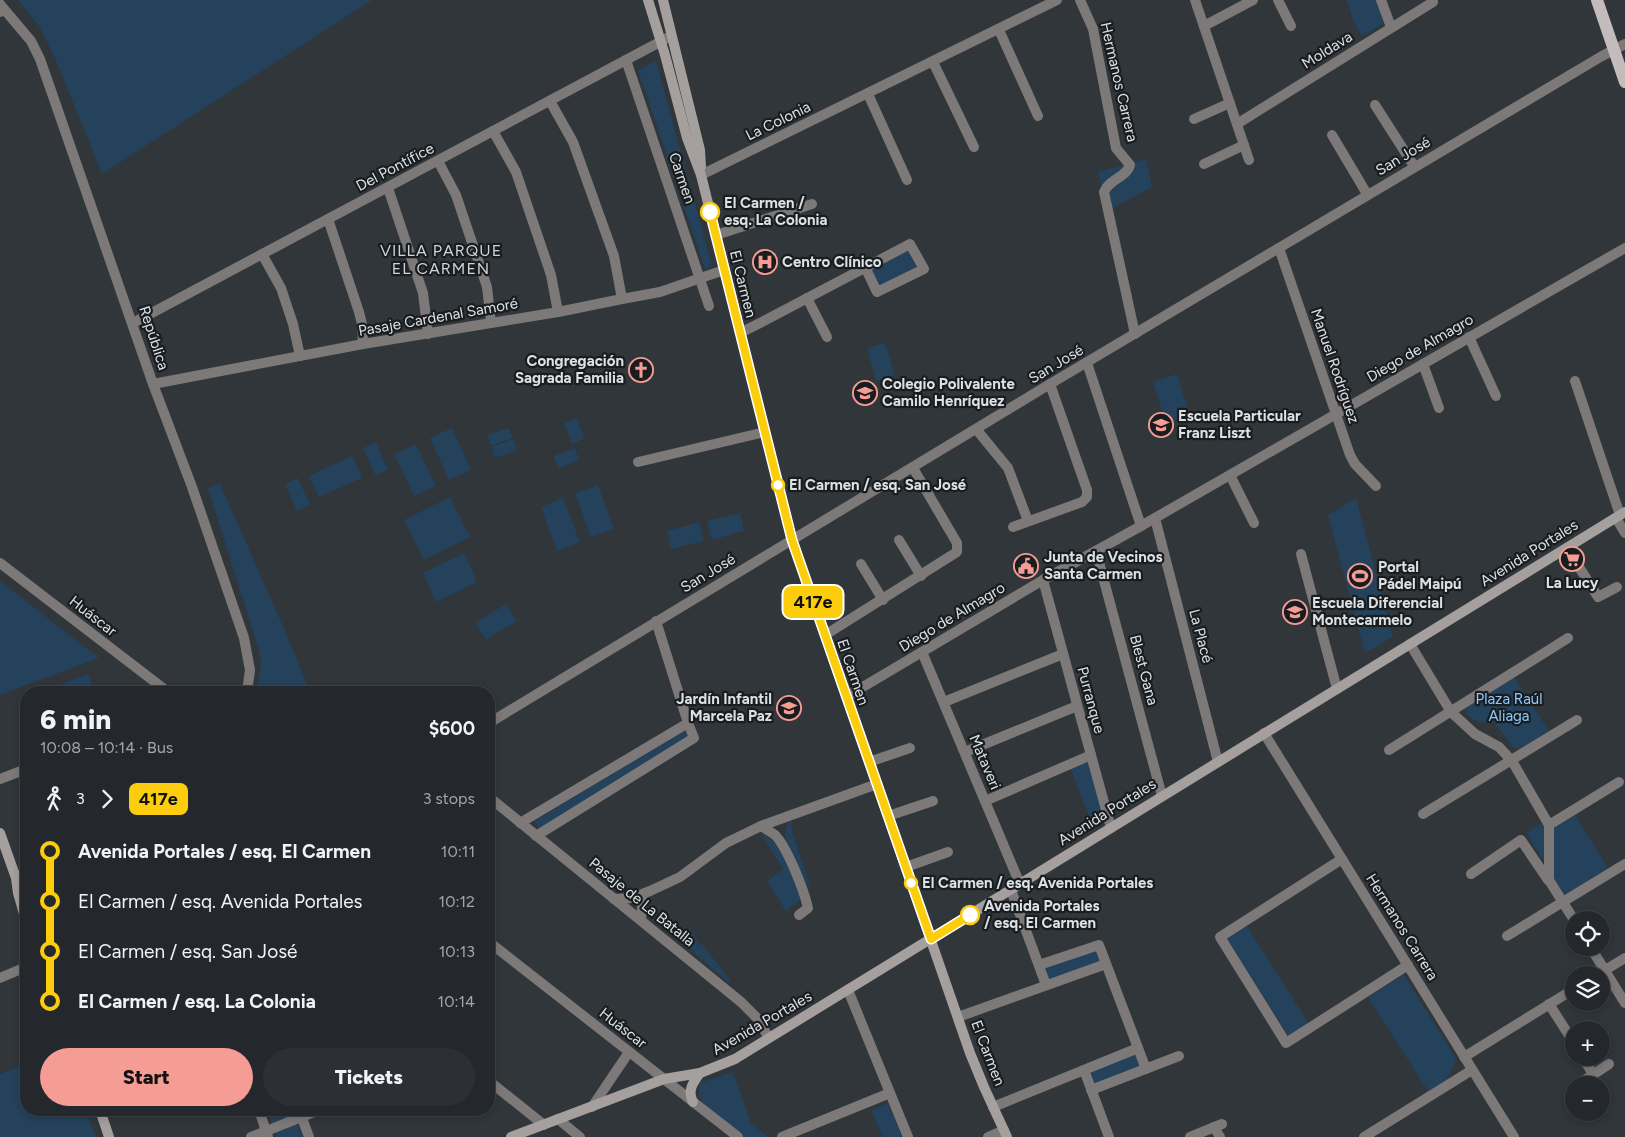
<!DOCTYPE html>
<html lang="en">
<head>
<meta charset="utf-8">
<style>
	:root { --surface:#24282c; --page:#2c3034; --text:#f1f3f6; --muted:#a3a6a9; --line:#414448; --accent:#f59c94 }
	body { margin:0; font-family:Figtree,sans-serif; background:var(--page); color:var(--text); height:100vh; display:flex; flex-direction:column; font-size:19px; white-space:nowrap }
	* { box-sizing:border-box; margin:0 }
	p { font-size:16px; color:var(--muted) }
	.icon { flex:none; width:28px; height:28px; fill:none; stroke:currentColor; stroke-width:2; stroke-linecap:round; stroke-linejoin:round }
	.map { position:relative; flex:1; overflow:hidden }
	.panel { position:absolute; left:20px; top:686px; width:475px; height:430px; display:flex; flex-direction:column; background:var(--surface); border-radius:20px; box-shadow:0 2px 8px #0003,0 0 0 1px var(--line) }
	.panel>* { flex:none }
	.badge { padding:0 10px; border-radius:8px; font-size:18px; line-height:32px }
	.controls { position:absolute; left:1565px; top:911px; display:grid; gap:10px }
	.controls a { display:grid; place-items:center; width:45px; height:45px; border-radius:50%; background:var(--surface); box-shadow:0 2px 8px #0003,0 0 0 1px var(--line); font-size:25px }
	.map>.badge { position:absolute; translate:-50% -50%; box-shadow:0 0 0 2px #fff }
	.legs { display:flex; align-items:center; gap:8px; height:55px; padding:0 20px; font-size:16px }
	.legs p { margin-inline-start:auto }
	.head { display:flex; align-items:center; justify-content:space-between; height:85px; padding:0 20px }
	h1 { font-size:28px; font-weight:800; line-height:38px }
	.cta { display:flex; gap:10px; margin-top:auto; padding:10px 20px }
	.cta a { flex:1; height:58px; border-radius:30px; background:var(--accent); color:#111; font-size:20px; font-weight:800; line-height:58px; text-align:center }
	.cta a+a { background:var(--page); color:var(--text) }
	ul { padding:0 20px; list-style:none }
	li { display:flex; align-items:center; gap:18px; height:50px; font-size:19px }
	li i { display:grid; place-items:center; width:8px; height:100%; margin:0 6px; background:currentColor }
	li i::after { content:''; width:12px; height:12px; margin:-6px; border:4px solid; border-radius:50%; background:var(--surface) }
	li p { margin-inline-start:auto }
	li:first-child i { background:linear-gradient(#0000 50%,currentColor 0) }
	li:last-child i { background:linear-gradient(currentColor 50%,#0000 0) }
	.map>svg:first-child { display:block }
	.green { fill:#24425b }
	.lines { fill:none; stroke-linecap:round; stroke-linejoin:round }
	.minor { stroke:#7d7978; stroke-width:10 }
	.tertiary { stroke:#7d7978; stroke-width:10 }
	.secondary { stroke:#a59f9e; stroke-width:10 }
	.primary { stroke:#c4bcbb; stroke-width:12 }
	.line-1-casing { stroke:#fff; stroke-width:11 }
	.line-1 { stroke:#fccd0d; stroke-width:8 }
	.stop-1-dot { fill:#fff; stroke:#fccd0d; stroke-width:2.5 }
	.labels { text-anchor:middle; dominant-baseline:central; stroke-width:4.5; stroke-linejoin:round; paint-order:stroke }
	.street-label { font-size:15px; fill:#dde1e4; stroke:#1a1d1f }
	.stop-label { font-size:15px; font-weight:bold; fill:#dde1e4; stroke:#1a1d1f; text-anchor:start }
	.poi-label { font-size:15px; font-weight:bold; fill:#dde1e4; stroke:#1a1d1f; text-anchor:start }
	.park-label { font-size:15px; fill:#8ccafe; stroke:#1a1d1f }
	.neighbourhood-label { font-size:16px; letter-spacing:1px; fill:#ccd3d9; stroke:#1a1d1f }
</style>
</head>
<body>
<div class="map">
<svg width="1625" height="1137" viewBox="0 0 1625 1137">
	<rect width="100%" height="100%" fill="#30363a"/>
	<g class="green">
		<polygon points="18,0 372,0 102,174 55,58 39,26"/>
		<polygon points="1347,0 1376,0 1384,23 1362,36 1353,21"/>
		<polygon points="656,61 712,266 705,269 638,70"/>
		<polygon points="1146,159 1152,187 1107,211 1098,172"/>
		<polygon points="908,249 916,267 879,286 871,269"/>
		<polygon points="885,343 895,375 876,381 867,348"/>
		<polygon points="1177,374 1190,416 1166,423 1153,382"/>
		<polygon points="577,418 584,439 572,444 564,423"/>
		<polygon points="452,428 471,470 449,480 430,438"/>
		<polygon points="509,428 512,438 491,446 487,435"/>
		<polygon points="513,439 517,450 495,458 492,447"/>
		<polygon points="376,442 388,470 375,475 363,448"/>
		<polygon points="416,444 436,486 414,496 394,454"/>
		<polygon points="575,448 579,460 558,468 554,456"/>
		<polygon points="352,456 362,478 319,497 309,476"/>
		<polygon points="298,478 310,505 297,511 285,484"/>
		<polygon points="220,484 286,633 310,692 257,692 261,663 259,650 208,488"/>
		<polygon points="598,485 614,529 591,537 575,493"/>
		<polygon points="450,497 470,537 424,560 404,520"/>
		<polygon points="563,498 580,542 557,551 541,507"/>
		<polygon points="1356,498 1393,637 1365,653 1328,515"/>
		<polygon points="740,513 744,531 712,540 707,521"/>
		<polygon points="699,522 704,541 671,549 667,531"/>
		<polygon points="464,553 477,582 436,602 423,573"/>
		<polygon points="0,581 99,658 0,695"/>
		<polygon points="506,604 517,621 486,640 475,623"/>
		<polygon points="88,674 95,692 46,692 45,691"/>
		<path d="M1514 677 1549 731 1523 748H1514L1494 723C1479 724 1471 721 1464 709Z"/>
		<polygon points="685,731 689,739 539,829 535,821"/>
		<polygon points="1088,759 1104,810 1090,819 1070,767"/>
		<polygon points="1575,815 1608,868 1565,895 1553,876 1553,829"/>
		<polygon points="790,821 792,822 791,828 810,886 808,887 785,837 786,829"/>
		<polygon points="1542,823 1546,828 1546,865 1526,833"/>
		<path d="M761 833C785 844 792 877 801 899L786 911 767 881 783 869Z"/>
		<polygon points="1247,926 1309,1024 1289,1037 1227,938"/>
		<polygon points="690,928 699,945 702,944 730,980 728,982 676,937"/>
		<polygon points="1096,950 1101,962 1048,980 1044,968"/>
		<polygon points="1404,975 1457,1060 1446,1080 1428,1091 1368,997"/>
		<polygon points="1137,1053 1141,1065 1092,1084 1088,1072"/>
		<polygon points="26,1064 26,1110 86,1110 96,1137 0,1137 0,1074"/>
		<polygon points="733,1072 751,1123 768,1137 744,1137 708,1109 699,1097 699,1083"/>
		<polygon points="888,1103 902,1137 883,1137 871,1110"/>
		<polygon points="267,1110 292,1110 302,1137 277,1137"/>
	</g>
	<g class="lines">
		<g class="minor">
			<path d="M1080 0 1093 29 1116 148 1130 165C1127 177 1109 179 1104 192L1135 334"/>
			<polyline points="1195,0 1249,160"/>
			<polyline points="1278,0 1291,26"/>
			<polyline points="1381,0 1391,27"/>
			<polyline points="4,9 31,41 40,59 153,384 192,487 244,638 250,670 247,692"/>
			<polyline points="1204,26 1253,0"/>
			<polyline points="999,30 1038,116"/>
			<polyline points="626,60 709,306"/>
			<polyline points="933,62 974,147"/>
			<polyline points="868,94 907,180"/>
			<polyline points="550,101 573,142 614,256 622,299"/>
			<polyline points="1375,105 1414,166"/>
			<polyline points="1194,119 1230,103"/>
			<polyline points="1237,124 1433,2"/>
			<polyline points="493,131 516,172 551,275 558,312"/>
			<polyline points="1332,135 1367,194"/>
			<polyline points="438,161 456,195 487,287 491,322"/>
			<polyline points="1204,164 1244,145"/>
			<polyline points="388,188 423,293 428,334"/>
			<polyline points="328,219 359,312 362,324 363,344"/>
			<polyline points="716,235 812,204"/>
			<polyline points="1279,248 1350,455 1355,464 1376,486"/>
			<polyline points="262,254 281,288 293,324 300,356"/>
			<polyline points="807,298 827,337"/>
			<polyline points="133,323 671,36"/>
			<polyline points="740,333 760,323 910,244 924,269 877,292 865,267"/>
			<polyline points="1469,337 1496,396"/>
			<polyline points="1087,363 1141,526"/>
			<polyline points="1423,364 1439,408"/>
			<polyline points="1575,381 1620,515"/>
			<polyline points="153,384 363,344 558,312 622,299 660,292 724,270"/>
			<polyline points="976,429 1008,468 1028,521"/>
			<polyline points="638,462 765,432"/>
			<polyline points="1230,475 1254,523"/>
			<polyline points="1155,518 1218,762"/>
			<polyline points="1616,518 1625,533"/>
			<polyline points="1013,527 1082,502 1087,497 1087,490 1050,384"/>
			<polyline points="899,540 921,576"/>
			<polyline points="1567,548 1598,597 1617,587"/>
			<polyline points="1096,551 1162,796"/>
			<polyline points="1301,554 1337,689"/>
			<polyline points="861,564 883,600"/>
			<polyline points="1043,580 1111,828"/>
			<polyline points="825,635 957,552 957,543 913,468"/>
			<polyline points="1410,644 1451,712 1475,734 1499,747 1512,761 1549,825 1549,880 1574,920"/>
			<polyline points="922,652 1020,884"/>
			<polyline points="846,697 1043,580 1141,526 1625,248"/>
			<polyline points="944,702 1063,654"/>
			<polyline points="1264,733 1514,1137"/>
			<polyline points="1389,750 1568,638"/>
			<polyline points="965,752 1077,706"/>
			<polyline points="869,762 910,748"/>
			<polyline points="0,779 26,769"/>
			<polyline points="489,797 741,1002 757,1018 769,1038"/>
			<polyline points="985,801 1091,755"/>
			<polyline points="1423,814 1577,720"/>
			<polyline points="888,816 933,801"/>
			<polyline points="520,823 688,723"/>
			<polyline points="1549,825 1619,782"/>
			<path d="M761 826C766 829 771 832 775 835 787 847 804 890 808 908L799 915"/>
			<polyline points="536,836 694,738 688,723 656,621"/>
			<polyline points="1342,859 1220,937 1286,1043 1408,965"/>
			<polyline points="906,867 948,852"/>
			<polyline points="1471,874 1521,840 1548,880"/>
			<polyline points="1011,890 1046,985"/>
			<polyline points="614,899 632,898 650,891 680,877 726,843 761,826 877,784"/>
			<polyline points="641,920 643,894"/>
			<polyline points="1507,936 1625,864"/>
			<polyline points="1591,948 1625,1003"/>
			<polyline points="1039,965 1099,945 1146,1069"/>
			<polyline points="1597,975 1625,958"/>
			<polyline points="0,978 26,967"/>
			<polyline points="848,990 908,1137"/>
			<polyline points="1549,1004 1574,1043"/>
			<polyline points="958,1017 1106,964"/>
			<polyline points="1464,1057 1574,989"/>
			<polyline points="1583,1058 1593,1074"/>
			<polyline points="1084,1070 1109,1137"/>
			<polyline points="489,1081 544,1125"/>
			<polyline points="1579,1084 1609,1064"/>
			<polyline points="1091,1090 1179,1056"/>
			<polyline points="592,1107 629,1052"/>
			<polyline points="993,1107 1138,1048"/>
			<polyline points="259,1110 268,1137"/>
			<polyline points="299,1110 309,1137"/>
			<polyline points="558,1119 580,1137"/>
			<polyline points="1214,1127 1220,1137"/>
			<polyline points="251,1137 319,1110"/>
			<polyline points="782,1137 890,1093"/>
			<polyline points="988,1137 1004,1130"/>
			<polyline points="1190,1137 1222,1124"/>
			<polyline points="1364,1137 1472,1070"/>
		</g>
		<g class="tertiary">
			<polyline points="0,4 4,9 0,12"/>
			<polyline points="701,175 1057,0"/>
			<polyline points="0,563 168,692"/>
			<polyline points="489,723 1050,384 1602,56 1625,44"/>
			<polyline points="489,942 738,1137"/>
		</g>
		<g class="secondary">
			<polyline points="648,0 665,55 687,138 701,175 792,540 970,1053 984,1087 1007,1137"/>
			<polyline points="663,0 700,150 701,167"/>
			<polyline points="0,833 16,878 18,893 26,921"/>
			<path d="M693 1102C687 1090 693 1083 700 1073"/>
			<polyline points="100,1110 109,1137"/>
			<polyline points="511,1137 664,1079 700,1073 735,1059 1625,512"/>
		</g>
		<polyline class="primary" points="1597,0 1625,82"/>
	</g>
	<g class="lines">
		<defs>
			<polyline id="line-1" points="710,212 792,540 931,939 970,915"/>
		</defs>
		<use href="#line-1" class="line-1-casing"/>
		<use href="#line-1" class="line-1"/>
	</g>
	<defs>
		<symbol id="hospital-ring" viewBox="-11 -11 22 22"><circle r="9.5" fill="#1a1d1f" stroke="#f59c94" stroke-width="1.5"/><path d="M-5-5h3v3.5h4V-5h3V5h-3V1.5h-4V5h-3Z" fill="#f59c94"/></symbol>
		<symbol id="church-ring" viewBox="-11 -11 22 22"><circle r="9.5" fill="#1a1d1f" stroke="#f59c94" stroke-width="1.5"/><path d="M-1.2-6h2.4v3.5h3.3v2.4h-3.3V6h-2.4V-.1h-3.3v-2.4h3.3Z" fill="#f59c94"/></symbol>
		<symbol id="school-ring" viewBox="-11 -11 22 22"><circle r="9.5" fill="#1a1d1f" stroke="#f59c94" stroke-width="1.5"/><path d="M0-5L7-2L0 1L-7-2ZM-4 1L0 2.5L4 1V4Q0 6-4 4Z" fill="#f59c94"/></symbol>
		<symbol id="supermarket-ring" viewBox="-11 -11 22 22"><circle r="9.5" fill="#1a1d1f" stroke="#f59c94" stroke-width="1.5"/><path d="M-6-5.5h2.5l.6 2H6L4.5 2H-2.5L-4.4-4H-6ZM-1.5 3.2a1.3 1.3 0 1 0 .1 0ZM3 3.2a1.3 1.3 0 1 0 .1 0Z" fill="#f59c94"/></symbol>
		<symbol id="civic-ring" viewBox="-11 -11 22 22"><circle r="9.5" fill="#1a1d1f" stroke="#f59c94" stroke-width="1.5"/><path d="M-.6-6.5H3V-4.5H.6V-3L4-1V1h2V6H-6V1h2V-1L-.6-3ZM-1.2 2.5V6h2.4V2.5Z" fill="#f59c94"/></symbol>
		<symbol id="stadium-ring" viewBox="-11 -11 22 22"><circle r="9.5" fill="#1a1d1f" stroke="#f59c94" stroke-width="1.5"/><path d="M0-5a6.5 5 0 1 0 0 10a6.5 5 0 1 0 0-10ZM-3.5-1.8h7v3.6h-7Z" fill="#f59c94"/></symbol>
	</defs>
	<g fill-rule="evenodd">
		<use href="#hospital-ring" x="751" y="248" width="28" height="28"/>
		<use href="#church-ring" x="627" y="356" width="28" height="28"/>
		<use href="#school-ring" x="851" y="379" width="28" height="28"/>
		<use href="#school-ring" x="1147" y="411" width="28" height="28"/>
		<use href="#supermarket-ring" x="1558" y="545" width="28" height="28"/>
		<use href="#civic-ring" x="1012" y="552" width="28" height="28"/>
		<use href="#stadium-ring" x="1346" y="562" width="28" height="28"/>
		<use href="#school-ring" x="1281" y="598" width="28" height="28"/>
		<use href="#school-ring" x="775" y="694" width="28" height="28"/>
	</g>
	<g class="stop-1-dot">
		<circle cx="710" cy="212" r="9"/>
		<circle cx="778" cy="485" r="6"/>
		<circle cx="911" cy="883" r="6"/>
		<circle cx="970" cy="915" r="9"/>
	</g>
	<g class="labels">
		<g class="street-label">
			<text transform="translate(1327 50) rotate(-32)">Moldava</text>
			<text transform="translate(1119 82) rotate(77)">Hermanos Carrera</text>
			<text transform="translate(778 121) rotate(-26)">La Colonia</text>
			<text transform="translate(1403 156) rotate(-31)">San José</text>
			<text transform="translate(395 167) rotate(-28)">Del Pontífice</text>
			<text transform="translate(682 178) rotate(71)">Carmen</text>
			<text transform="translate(743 284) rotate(76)">El Carmen</text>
			<text transform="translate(438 317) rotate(-10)">Pasaje Cardenal Samoré</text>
			<text transform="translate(154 338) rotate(72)">República</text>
			<text transform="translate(1420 348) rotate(-30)">Diego de Almagro</text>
			<text transform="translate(1056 364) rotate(-31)">San José</text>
			<text transform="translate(1335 366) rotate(71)">Manuel Rodríguez</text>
			<text transform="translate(1529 553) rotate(-32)">Avenida Portales</text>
			<text transform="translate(708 573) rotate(-31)">San José</text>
			<text transform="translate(93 616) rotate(38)">Huáscar</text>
			<text transform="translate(952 617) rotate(-31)">Diego de Almagro</text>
			<text transform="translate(1201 636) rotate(75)">La Placé</text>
			<text transform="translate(1144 670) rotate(75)">Blest Gana</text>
			<text transform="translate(853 672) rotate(71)">El Carmen</text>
			<text transform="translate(1091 700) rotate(75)">Purranque</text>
			<text transform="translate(985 762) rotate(67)">Mataveri</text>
			<text transform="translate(1107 812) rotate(-32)">Avenida Portales</text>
			<text transform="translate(642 902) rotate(39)">Pasaje de La Batalla</text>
			<text transform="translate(1402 927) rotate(58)">Hermanos Carrera</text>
			<text transform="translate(762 1023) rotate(-30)">Avenida Portales</text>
			<text transform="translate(623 1028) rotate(38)">Huáscar</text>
			<text transform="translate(988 1053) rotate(69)">El Carmen</text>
		</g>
		<g class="stop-label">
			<text x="724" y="203">El Carmen /<tspan x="724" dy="17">esq. La Colonia</tspan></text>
			<text x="789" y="485">El Carmen / esq. San José</text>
			<text x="922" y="883">El Carmen / esq. Avenida Portales</text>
			<text x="984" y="906">Avenida Portales<tspan x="984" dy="17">/ esq. El Carmen</tspan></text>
		</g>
		<g class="poi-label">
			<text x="782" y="262">Centro Clínico</text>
			<text x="624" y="361" text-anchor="end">Congregación<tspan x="624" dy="17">Sagrada Familia</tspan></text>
			<text x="882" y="384">Colegio Polivalente<tspan x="882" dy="17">Camilo Henríquez</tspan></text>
			<text x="1178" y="416">Escuela Particular<tspan x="1178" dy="17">Franz Liszt</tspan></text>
			<text x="1044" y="557">Junta de Vecinos<tspan x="1044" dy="17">Santa Carmen</tspan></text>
			<text x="1378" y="567">Portal<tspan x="1378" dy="17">Pádel Maipú</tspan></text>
			<text x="1572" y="583" text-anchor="middle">La Lucy</text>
			<text x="1312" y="603">Escuela Diferencial<tspan x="1312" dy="17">Montecarmelo</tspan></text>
			<text x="772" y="699" text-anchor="end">Jardín Infantil<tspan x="772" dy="17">Marcela Paz</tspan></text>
		</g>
		<g class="park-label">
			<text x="1509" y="699">Plaza Raúl<tspan x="1509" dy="17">Aliaga</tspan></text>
		</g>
		<g class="neighbourhood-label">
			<text x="441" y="250">VILLA PARQUE<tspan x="441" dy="18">EL CARMEN</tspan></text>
		</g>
	</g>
</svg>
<div class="controls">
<a><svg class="icon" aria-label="locate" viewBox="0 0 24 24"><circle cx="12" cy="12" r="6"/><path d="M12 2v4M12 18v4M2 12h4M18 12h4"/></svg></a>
<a><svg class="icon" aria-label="layers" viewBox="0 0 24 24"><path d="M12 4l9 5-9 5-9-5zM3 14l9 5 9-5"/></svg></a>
<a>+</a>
<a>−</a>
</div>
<b class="badge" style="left:813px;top:602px;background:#fccd0d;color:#111">417e</b>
<section class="panel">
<div class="head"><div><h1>6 min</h1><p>10:08 – 10:14 · Bus</p></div><b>$600</b></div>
<div class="legs"><svg class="icon" aria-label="walk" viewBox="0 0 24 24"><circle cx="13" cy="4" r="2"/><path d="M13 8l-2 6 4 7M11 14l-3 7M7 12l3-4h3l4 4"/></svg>3<svg class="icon" aria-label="forward" viewBox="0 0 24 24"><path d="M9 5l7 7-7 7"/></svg><b class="badge" style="background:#fccd0d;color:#111">417e</b><p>3 stops</p></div>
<ul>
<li><i style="color:#fccd0d"></i><b>Avenida Portales / esq. El Carmen</b><p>10:11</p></li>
<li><i style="color:#fccd0d"></i><span>El Carmen / esq. Avenida Portales</span><p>10:12</p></li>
<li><i style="color:#fccd0d"></i><span>El Carmen / esq. San José</span><p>10:13</p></li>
<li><i style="color:#fccd0d"></i><b>El Carmen / esq. La Colonia</b><p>10:14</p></li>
</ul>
<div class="cta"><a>Start</a><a>Tickets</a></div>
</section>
</div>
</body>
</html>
